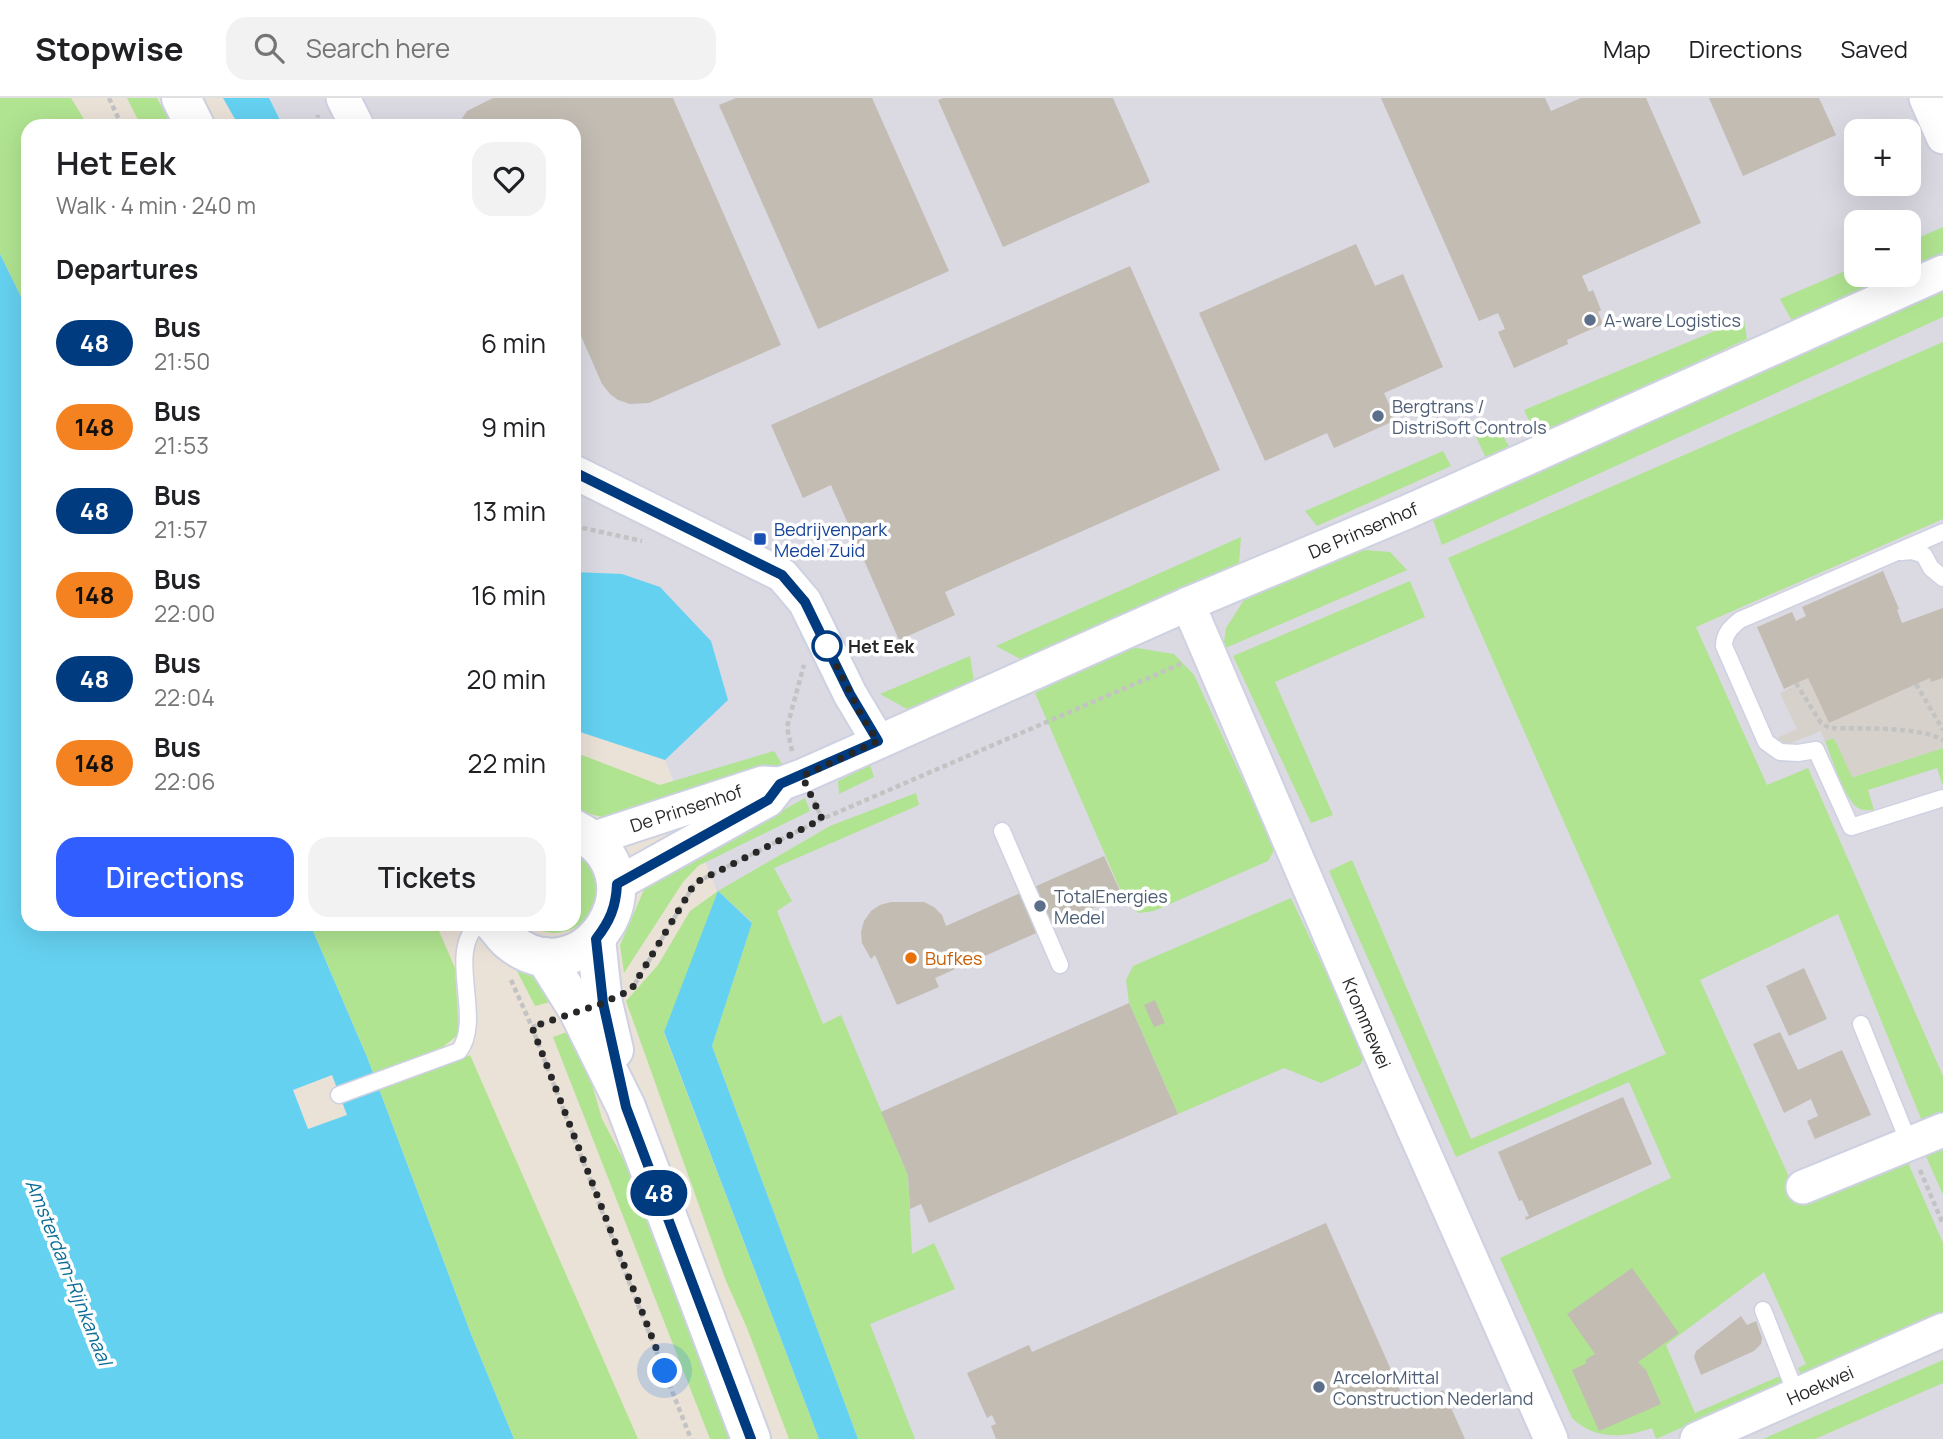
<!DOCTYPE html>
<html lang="en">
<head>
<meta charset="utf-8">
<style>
	:root { --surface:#fff; --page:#f2f2f2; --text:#202124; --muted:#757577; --line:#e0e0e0; --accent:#305eff }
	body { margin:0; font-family:Manrope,sans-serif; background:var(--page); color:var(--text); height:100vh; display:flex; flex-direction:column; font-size:26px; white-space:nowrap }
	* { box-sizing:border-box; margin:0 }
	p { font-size:23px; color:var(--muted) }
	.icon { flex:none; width:38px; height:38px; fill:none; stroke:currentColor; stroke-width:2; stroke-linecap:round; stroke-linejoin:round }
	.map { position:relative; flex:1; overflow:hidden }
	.sheet { position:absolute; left:21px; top:21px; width:560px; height:812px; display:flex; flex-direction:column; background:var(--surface); border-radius:21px; box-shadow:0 7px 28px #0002 }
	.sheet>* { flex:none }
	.badge { padding:0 14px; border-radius:23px; font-size:24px; line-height:46px }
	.tools { position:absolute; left:1844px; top:21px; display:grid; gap:14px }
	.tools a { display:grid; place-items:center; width:77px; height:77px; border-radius:14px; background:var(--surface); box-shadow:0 7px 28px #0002; font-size:35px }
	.you { position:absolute; width:35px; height:35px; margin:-18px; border:5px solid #fff; border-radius:50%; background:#1a73e8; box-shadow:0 0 0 10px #1a73e833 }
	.map>.badge { position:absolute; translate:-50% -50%; box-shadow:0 0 0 4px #fff }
	h2 { padding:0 35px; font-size:26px; line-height:63px }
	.round { display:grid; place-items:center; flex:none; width:74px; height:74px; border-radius:21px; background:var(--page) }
	.summary { display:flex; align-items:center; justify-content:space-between; height:119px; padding:0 35px }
	h1 { font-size:33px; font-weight:600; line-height:52px }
	.cta { display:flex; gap:14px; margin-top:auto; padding:14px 35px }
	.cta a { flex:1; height:80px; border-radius:21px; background:var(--accent); color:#fff; font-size:28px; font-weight:600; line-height:80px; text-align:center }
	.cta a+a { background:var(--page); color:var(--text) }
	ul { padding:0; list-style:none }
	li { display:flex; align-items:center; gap:21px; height:84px; padding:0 35px }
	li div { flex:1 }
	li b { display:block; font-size:26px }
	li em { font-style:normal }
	li .badge { min-width:77px; font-weight:700; text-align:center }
	header { display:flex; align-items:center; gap:42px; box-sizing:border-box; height:98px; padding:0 35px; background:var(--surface); border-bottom:2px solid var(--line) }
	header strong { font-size:33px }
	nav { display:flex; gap:38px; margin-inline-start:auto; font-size:24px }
	.search { width:490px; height:63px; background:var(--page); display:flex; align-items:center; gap:18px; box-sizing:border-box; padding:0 24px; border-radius:21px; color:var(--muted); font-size:26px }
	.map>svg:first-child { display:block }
	.industrial { fill:#dbd9e2; fill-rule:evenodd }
	.green { fill:#b0e491 }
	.plaza { fill:#d6d1ca }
	.water { fill:#65d1f1 }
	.pier { fill:#eae1d7 }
	.building { fill:#c2bcb3 }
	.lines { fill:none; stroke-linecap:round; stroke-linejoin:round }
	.lane-casing { stroke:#cdd1e1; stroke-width:19 }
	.street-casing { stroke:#cdd1e1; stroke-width:37 }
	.secondary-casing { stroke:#cdd1e1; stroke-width:42 }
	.path { stroke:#c3c3c3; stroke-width:4.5; stroke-dasharray:5 3.5; stroke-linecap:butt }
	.lane { stroke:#fff; stroke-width:16 }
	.street { stroke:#fff; stroke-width:33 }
	.secondary { stroke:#fff; stroke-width:38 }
	.line-casing { stroke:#fff; stroke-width:16 }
	.line { stroke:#003b80; stroke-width:10 }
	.walk { stroke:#272727; stroke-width:7; stroke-dasharray:0 12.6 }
	.service-dot { fill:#5c6f8a; stroke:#fff; stroke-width:2.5 }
	.transit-dot { fill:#1a4fb4; stroke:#fff; stroke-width:2.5 }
	.stop-dot { fill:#fff; stroke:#003b80; stroke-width:3.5 }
	.food-dot { fill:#e8710a; stroke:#fff; stroke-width:2.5 }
	.labels { text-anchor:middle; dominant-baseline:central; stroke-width:7; stroke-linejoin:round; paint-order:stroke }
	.service-label { font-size:18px; fill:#4e5e75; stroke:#fff; text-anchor:start }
	.transit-label { font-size:18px; fill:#164399; stroke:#fff; text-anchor:start }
	.street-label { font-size:18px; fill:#272727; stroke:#fff }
	.stop-label { font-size:18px; font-weight:bold; fill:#272727; stroke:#fff; text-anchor:start }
	.food-label { font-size:18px; fill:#c56008; stroke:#fff; text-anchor:start }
	.water-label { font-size:19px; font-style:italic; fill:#096c98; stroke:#fff }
</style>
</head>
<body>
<header>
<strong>Stopwise</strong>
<div class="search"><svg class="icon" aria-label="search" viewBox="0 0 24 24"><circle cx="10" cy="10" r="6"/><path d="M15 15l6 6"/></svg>Search here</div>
<nav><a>Map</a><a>Directions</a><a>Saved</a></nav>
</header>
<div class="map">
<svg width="1943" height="1341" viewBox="0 0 1943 1341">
	<rect width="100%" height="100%" fill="#eae1d7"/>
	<path class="industrial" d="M246 0H1943V1341H839L684 924 724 811 665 662 574 539V28H258ZM1857 33H1909V86H1857ZM1857 124H1909V177H1857Z"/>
	<g class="green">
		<polygon points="0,0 71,0 88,28 28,28 28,213 0,156"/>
		<polygon points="127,0 157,0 172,28 141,28"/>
		<polygon points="1943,129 1943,154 1909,170 1909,144"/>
		<polygon points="1857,168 1857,177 1894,177 1792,223 1780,201"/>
		<polygon points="1943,188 1943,219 1442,447 1432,419"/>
		<polygon points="1744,221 1747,241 1536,337 1524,312"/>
		<path d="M1943 244V421L1696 529 1767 687 1808 670 1943 978V1015L1922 1023 1838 816 1700 882 1799 1101 1905 1058 1943 1145V1215L1801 1278 1798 1270 1806 1266 1764 1174 1666 1247 1695 1315 1780 1278 1783 1285 1656 1341 1652 1330C1622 1341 1593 1341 1572 1320L1500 1160 1671 1080 1629 984 1456 1059 1329 773 1352 762 1471 1041 1666 956 1448 460Z"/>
		<polygon points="1498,330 1509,348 1486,360 1476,339"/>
		<polygon points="1443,353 1451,368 1317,428 1305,413"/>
		<polygon points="1241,439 1239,465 1026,564 996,548"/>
		<polygon points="1364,452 1390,454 1407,472 1223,551 1226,530 1244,502"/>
		<polygon points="1410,483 1425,519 1275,584 1333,717 1311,725 1233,558"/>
		<polygon points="1131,549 1174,556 1194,577 1273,747 1273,754 1268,763 1154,813 1139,815 1126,805 1035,595"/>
		<polygon points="970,558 974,584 907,611 880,596"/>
		<path d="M1834 640 1853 679 1943 650V688L1937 670 1868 692 1874 712C1869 712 1863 713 1858 710 1845 702 1831 658 1825 643Z"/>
		<polygon points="774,653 782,666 663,708 606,720 574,712 574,654 660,687"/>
		<polygon points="870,667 874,679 839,696 838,683"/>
		<polygon points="916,695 919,707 774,770 792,803 777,813 823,926 841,917 908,1077 912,1156 934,1145 955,1191 870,1226 915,1341 858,1341 712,948 752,824 719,794 664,935 819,1341 789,1341 747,1230 726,1183 626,903 658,867 690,813 718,793 830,728"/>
		<polygon points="805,700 810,713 698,768 683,784 624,875 620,847 649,780 723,746"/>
		<path d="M574 745 600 774C599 785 599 797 596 808 595 813 590 817 586 821 568 839 547 838 525 826H574Z"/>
		<polygon points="1291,800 1365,958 1360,967 1321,985 1284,970 1178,1016 1129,905 1126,882 1133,868"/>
		<polygon points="310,826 436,826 455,870 459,936 444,948 452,965 470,957 638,1341 514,1341 471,1236 367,959"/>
		<polygon points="516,871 534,877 554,903 535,908"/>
		<polygon points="576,931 602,1021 645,1102 730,1341 710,1341 553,939"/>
		<polygon points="1943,1050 1943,1097 1925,1056"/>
		<polygon points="1943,1262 1943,1285 1815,1341 1763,1341"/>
	</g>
	<polygon class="plaza" points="1808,580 1829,625 1930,580 1931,584 1943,580 1943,650 1852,679 1834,640 1825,643 1821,633 1788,646 1784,645 1777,640 1797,631 1780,595"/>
	<g class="water">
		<polygon points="223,0 269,0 283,28 239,28"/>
		<polygon points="0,156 28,213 28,826 310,826 367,959 471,1236 514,1341 0,1341"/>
		<polygon points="574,474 622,476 660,489 711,543 728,602 665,662 574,632"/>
		<polygon points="718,793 752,825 712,948 858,1341 819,1341 664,934"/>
	</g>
	<polygon class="pier" points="332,977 347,1017 308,1031 293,992"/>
	<g class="building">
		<polygon points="493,0 673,0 781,247 649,305 630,306 618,302 610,296 602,286 574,222 574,28 457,28 467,13"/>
		<polygon points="736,0 872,0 949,173 818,231 719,7"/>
		<polygon points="943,0 1113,0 1150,84 1003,149 938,2"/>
		<polygon points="1381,0 1545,0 1551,13 1581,0 1646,0 1701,125 1582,178 1589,194 1593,192 1601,212 1598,214 1603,226 1567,242 1568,246 1514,270 1498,234 1505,231 1498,215 1479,223"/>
		<polygon points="1709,0 1819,0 1836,37 1743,78"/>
		<polygon points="1356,146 1375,188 1403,176 1443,269 1384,295 1396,322 1334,350 1327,335 1265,363 1199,215"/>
		<polygon points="1130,168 1220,372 945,494 955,517 899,542 831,387 803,400 771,327"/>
		<polygon points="1883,473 1899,511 1897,512 1902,525 1943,510 1943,580 1931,584 1930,580 1829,625 1808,580 1784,591 1757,529 1792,514 1796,523 1806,518 1802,509"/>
		<polygon points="1104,758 1122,797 935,880 939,889 897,907 875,857 871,861 862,845 861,834 864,823 871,813 880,807 891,804 924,804 934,809 942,817 946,828"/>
		<polygon points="1804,870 1827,921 1789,938 1766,888"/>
		<polygon points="1155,902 1165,925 1154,929 1144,907"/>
		<polygon points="1129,905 1178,1016 929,1125 921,1106 910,1111 908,1077 881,1014"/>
		<polygon points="1780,934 1798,972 1842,952 1871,1017 1815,1041 1807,1023 1818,1018 1811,1001 1784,1015 1753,946"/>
		<polygon points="1623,999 1652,1066 1526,1122 1525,1119 1529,1118 1522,1102 1519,1103 1498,1054"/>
		<polygon points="1326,1125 1407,1308 1443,1292 1465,1341 996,1341 991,1328 996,1326 992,1317 987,1320 967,1275 1029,1247 1032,1254"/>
		<polygon points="1632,1170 1679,1235 1638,1264 1646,1272 1661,1306 1599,1333 1572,1272 1587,1265 1585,1262 1595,1256 1567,1216"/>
		<polygon points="1741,1218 1747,1227 1756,1223 1762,1240 1761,1246 1754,1253 1701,1277 1694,1259 1696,1253"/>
	</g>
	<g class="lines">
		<defs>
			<g id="lane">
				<path d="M1943 434 1740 522C1731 529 1724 536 1724 548L1766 644 1780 654 1798 655 1816 652 1851 729 1943 700"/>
				<polyline points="1901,454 1912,453 1924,457 1931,470 1943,480"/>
				<polyline points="1002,733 1060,867"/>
				<polyline points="1861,926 1909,1045"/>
				<path d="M339 997 459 953C484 921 445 853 479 826"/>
				<polyline points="1763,1212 1797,1298"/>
			</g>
			<g id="street">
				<polyline points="343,0 357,28"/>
				<polyline points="1926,0 1943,39"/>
				<polyline points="574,374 782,477 805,504 850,596 878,643"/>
				<polyline points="1188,506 1391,980 1551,1341"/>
				<polyline points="592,741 763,685 780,686 802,678 1188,506 1407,414 1943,174"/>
				<polyline points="617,786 768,702 779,688"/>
				<polyline points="1803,1089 1943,1032"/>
				<polyline points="1697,1341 1943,1232"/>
			</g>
			<g id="secondary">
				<polyline points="181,0 195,28"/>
				<path d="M494 826C499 831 503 838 509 843 582 905 670 778 574 731"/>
				<polyline points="596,841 603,905 614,952"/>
				<polyline points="545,859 578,912 626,1009 751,1341"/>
			</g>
		</defs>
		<use href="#lane" class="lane-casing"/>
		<use href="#street" class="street-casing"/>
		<use href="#secondary" class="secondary-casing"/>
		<g class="path">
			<polyline points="109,0 122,28"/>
			<polyline points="317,28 318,17"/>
			<polyline points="574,428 642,443"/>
			<path d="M1796 585 1821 625 1830 630C1860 631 1919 628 1943 642"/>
			<polyline points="1916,586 1943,632"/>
			<polyline points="792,653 787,629 804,567"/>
			<polyline points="814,703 822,721"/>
			<polyline points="511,882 532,929 627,1179 691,1341"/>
			<polyline points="635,886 695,785 822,721 1183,565"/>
			<polyline points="532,929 548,923"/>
			<polyline points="1920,1072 1943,1126"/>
		</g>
		<use href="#lane" class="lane"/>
		<use href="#street" class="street"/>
		<use href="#secondary" class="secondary"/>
	</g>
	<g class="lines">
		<defs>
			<path id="line" d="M574 374 782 477 805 504 850 596 878 643 780 686 768 702 617 786C616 809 610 823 596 841L603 905 626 1009 751 1341"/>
		</defs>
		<use href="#line" class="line-casing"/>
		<use href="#line" class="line"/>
		<polyline class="walk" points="665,1273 532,929 603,905 631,892 695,785 822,721 802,678 878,643 862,619 827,548"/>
	</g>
	<g class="service-dot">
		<circle cx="1590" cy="222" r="7"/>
		<circle cx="1378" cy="318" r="7"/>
		<circle cx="1040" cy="808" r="7"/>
		<circle cx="1319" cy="1289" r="7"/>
	</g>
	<rect class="transit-dot" x="753" y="434" width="14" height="14" rx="3.5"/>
	<circle class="stop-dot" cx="827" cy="548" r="14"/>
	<circle class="food-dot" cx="911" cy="860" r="7"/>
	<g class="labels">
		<g class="service-label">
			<text x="1604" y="222">A-ware Logistics</text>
			<text x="1392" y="308">Bergtrans /<tspan x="1392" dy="21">DistriSoft Controls</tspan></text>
			<text x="1054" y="798">TotalEnergies<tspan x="1054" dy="21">Medel</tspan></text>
			<text x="1333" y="1279">ArcelorMittal<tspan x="1333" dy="21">Construction Nederland</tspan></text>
		</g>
		<g class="transit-label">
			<text x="774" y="431">Bedrijvenpark<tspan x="774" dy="21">Medel Zuid</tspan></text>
		</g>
		<g class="street-label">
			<text transform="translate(1363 432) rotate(-23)">De Prinsenhof</text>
			<text transform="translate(686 710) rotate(-18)">De Prinsenhof</text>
			<text transform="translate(1367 925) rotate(67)">Krommewei</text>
			<text transform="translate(1820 1287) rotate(-24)">Hoekwei</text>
		</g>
		<g class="stop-label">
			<text x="848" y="548">Het Eek</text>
		</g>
		<g class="food-label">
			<text x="925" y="860">Bufkes</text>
		</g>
		<g class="water-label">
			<text transform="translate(69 1174) rotate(68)">Amsterdam-Rijnkanaal</text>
		</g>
	</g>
</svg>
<div class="tools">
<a>+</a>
<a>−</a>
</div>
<div class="you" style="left:665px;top:1273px"></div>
<b class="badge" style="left:659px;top:1095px;background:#003b80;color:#fff">48</b>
<section class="sheet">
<div class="summary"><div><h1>Het Eek</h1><p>Walk · 4 min · 240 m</p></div><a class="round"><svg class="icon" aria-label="heart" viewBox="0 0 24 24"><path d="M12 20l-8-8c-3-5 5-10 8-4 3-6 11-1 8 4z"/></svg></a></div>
<h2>Departures</h2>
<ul>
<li><span class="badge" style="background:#003b80;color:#fff">48</span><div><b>Bus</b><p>21:50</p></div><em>6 min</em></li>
<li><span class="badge" style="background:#f58220;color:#111">148</span><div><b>Bus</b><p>21:53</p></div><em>9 min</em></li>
<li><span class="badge" style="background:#003b80;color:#fff">48</span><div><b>Bus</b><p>21:57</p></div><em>13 min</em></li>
<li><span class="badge" style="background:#f58220;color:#111">148</span><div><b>Bus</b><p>22:00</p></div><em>16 min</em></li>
<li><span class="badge" style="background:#003b80;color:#fff">48</span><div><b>Bus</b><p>22:04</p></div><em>20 min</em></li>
<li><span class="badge" style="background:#f58220;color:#111">148</span><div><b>Bus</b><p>22:06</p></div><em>22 min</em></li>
</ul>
<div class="cta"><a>Directions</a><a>Tickets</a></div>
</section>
</div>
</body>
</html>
